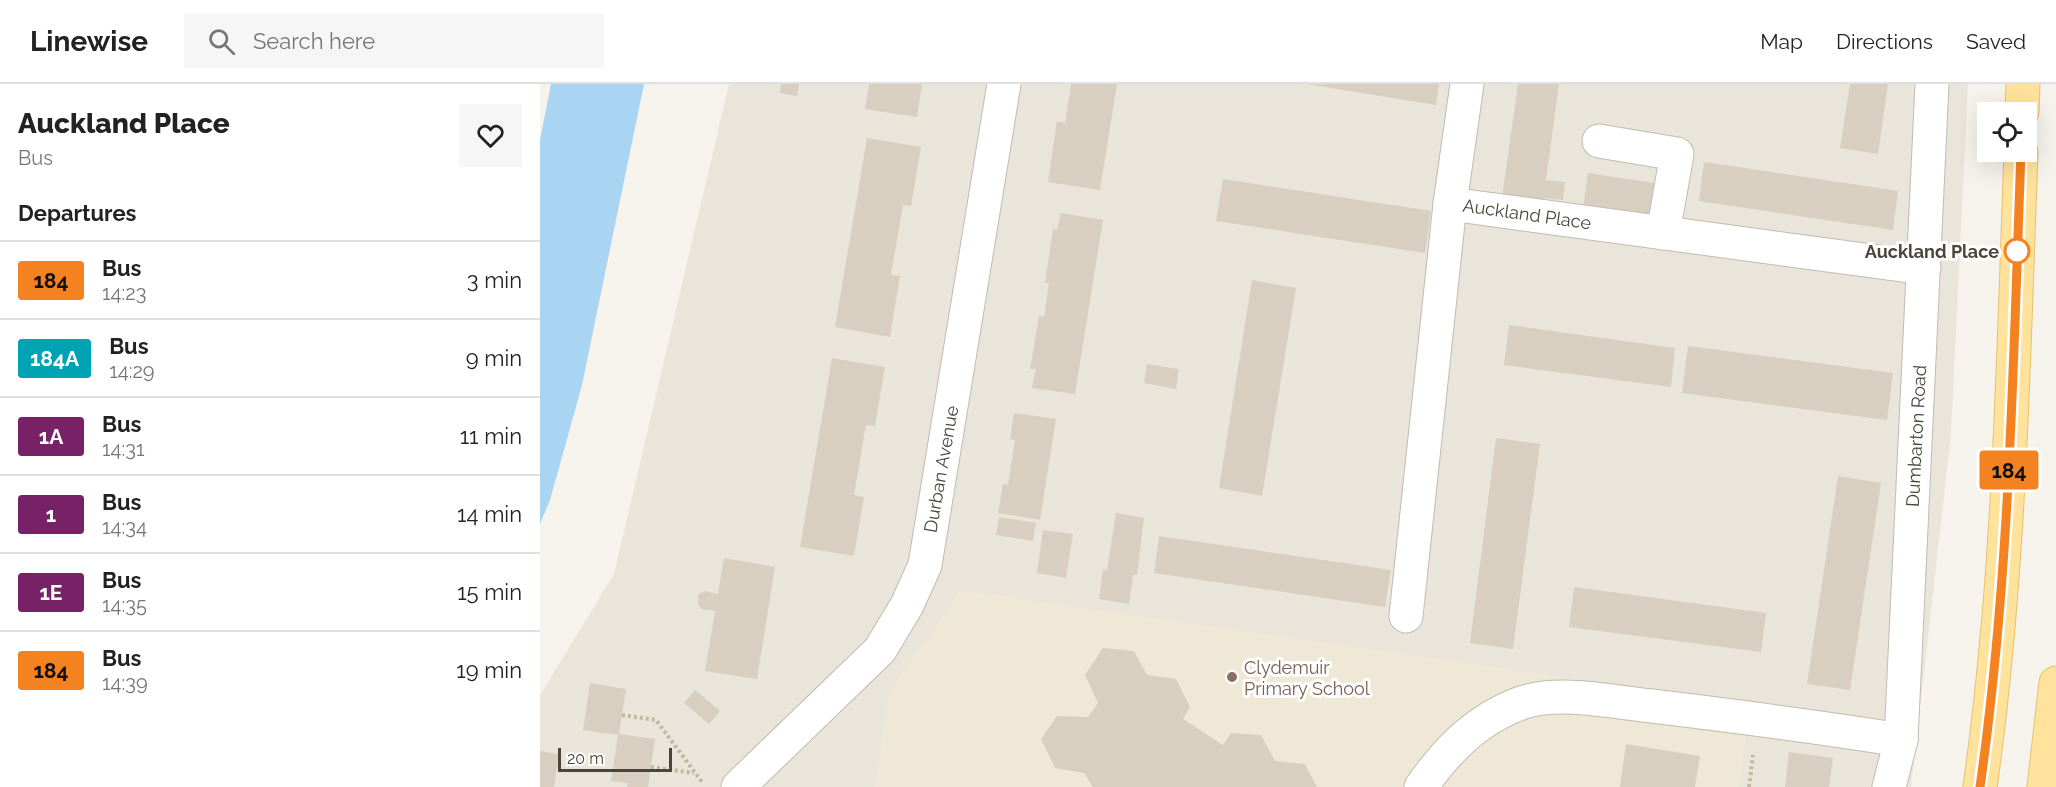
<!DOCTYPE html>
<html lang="en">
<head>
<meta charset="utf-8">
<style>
	:root { --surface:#fff; --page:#f6f6f6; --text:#222; --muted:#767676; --line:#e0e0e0 }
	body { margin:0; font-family:Raleway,sans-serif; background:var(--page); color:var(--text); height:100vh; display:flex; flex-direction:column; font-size:22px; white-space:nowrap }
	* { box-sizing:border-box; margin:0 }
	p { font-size:20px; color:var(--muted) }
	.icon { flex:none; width:33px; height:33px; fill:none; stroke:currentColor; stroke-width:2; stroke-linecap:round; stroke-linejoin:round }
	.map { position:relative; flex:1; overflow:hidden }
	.side { display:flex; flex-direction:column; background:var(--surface); width:540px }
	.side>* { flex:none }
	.badge { padding:0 12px; border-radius:4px; font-size:21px; line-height:39px }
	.controls { position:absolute; left:1437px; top:18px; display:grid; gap:12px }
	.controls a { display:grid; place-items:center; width:60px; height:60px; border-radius:0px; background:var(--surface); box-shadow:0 6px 24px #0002; font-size:30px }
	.scale { position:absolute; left:18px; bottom:15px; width:114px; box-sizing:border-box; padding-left:6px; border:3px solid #4b4439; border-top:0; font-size:16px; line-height:21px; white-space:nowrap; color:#4b4439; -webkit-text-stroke:4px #fff; paint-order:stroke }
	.map>.badge { position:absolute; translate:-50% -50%; box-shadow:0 0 0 3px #fff }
	h2 { padding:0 18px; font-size:22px; line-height:54px }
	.round { display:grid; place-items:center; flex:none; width:63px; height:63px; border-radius:0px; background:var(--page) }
	.headline { display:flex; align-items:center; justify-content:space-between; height:102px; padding:0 18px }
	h1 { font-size:28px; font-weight:800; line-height:45px }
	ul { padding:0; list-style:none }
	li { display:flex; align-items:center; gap:18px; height:78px; padding:0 18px; border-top:2px solid var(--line) }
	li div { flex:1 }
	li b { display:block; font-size:22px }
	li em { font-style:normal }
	li .badge { min-width:66px; font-weight:700; text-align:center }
	header { display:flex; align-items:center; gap:36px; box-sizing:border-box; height:84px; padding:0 30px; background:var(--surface); border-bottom:2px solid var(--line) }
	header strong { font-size:28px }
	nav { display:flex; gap:33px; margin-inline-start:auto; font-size:21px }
	.search { width:420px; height:54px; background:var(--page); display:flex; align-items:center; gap:15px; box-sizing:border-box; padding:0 21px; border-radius:0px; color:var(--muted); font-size:22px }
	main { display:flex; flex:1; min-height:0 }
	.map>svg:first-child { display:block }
	.residential { fill:#eae5da }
	.education { fill:#efe8d6 }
	.water { fill:#a9d4f2 }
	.building { fill:#d8cfc1 }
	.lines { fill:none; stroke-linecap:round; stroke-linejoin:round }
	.minor-casing { stroke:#c2bbae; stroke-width:35 }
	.major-casing { stroke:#e6c16a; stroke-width:35 }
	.path { stroke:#c4b79f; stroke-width:4; stroke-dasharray:3 3; stroke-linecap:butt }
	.minor { stroke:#fff; stroke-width:33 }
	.major { stroke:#ffe39c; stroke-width:33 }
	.line-casing { stroke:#fff; stroke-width:14 }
	.line { stroke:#f58220; stroke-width:9 }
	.stop-dot { fill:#fff; stroke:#f58220; stroke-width:3 }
	.education-dot { fill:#8d6e63; stroke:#fff; stroke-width:2 }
	.labels { text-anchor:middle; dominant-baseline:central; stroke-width:6; stroke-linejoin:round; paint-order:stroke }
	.street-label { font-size:18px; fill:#4b4439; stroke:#fff }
	.stop-label { font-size:18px; font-weight:bold; fill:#4b4439; stroke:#fff; text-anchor:end }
	.education-label { font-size:18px; fill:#785e54; stroke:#fff; text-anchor:start }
</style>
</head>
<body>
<header>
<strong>Linewise</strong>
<div class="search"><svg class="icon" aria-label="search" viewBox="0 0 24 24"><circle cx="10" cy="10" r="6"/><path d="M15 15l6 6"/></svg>Search here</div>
<nav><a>Map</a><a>Directions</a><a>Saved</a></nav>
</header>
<main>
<section class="side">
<div class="headline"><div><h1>Auckland Place</h1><p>Bus</p></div><a class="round"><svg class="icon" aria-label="heart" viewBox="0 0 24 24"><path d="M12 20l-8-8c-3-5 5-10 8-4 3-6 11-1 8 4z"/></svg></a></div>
<h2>Departures</h2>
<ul>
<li><span class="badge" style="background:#f58220;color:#111">184</span><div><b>Bus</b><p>14:23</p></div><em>3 min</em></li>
<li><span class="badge" style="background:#00a3b4;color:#fff">184A</span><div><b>Bus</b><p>14:29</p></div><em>9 min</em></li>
<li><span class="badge" style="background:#772166;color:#fff">1A</span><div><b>Bus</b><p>14:31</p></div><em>11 min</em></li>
<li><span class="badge" style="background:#772166;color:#fff">1</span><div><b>Bus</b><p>14:34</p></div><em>14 min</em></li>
<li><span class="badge" style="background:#772166;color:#fff">1E</span><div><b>Bus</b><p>14:35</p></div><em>15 min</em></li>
<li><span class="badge" style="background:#f58220;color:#111">184</span><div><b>Bus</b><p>14:39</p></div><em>19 min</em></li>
</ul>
</section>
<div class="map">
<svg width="1516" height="703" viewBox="0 0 1516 703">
	<rect width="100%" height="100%" fill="#f6f3ec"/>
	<polygon class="residential" points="189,0 1428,0 1411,350 1371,703 0,703 0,611 74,490"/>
	<polygon class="education" points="421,506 1211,620 1199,703 335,703 349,608"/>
	<polygon class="water" points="11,0 104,0 42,301 10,416 0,440 0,56"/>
	<g class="building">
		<polygon points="241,0 259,0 257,12 240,9"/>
		<polygon points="329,0 382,0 377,33 325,25"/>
		<polygon points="531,0 577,0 560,106 508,98 517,37 525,39"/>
		<polygon points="766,0 899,0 896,21"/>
		<polygon points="978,0 1019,0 1006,96 1025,98 1023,116 1004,114 1003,119 962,113"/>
		<polygon points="1310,0 1348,0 1338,70 1300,64"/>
		<polygon points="327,54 381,63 371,122 363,121 351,191 360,192 350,253 295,243"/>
		<polygon points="1164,78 1358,107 1353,146 1159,117"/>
		<polygon points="1048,89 1121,100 1116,135 1043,124"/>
		<polygon points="683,95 891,127 885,169 676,137"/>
		<polygon points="521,129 563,136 535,310 492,304 496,285 490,285 499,232 504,233 509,199 505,199 513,145 517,146"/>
		<polygon points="712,196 756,204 722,412 679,404"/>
		<polygon points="969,241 1135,264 1131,303 964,281"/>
		<polygon points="1148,262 1353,289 1347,336 1142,309"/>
		<polygon points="292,274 345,283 335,342 326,341 314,411 324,413 314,472 260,463"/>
		<polygon points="607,280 639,285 636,305 604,299"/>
		<polygon points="474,329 516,335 500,436 458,429 463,400 468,401 475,356 470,355"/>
		<polygon points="956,354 1000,360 973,565 930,559"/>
		<polygon points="1298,392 1341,399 1310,606 1267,600"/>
		<polygon points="576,429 604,434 597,491 593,491 589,520 559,515 563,486 567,486"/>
		<polygon points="459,433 496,439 493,457 456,451"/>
		<polygon points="503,446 533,450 526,494 497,489"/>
		<polygon points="619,452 851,486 845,523 614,489"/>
		<polygon points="184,474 235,483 217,595 165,587 175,527 161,525 158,519 158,511 164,507 178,510"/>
		<polygon points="1034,503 1226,529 1221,568 1029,543"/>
		<polygon points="563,564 594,567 607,591 636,595 650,623 643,635 683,661 691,649 721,651 735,677 765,680 777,703 553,703 544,689 515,684 501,655 517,632 548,633 558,619 545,591"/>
		<polygon points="50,599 86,605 79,650 115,655 108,703 87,703 88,699 71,697 78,651 43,646"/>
		<polygon points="155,606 180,627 169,640 144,619"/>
		<polygon points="1086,660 1160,672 1155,703 1080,703"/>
		<polygon points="0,667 19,670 14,703 0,703"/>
		<polygon points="1249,668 1293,674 1289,703 1245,703"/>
	</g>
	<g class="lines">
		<defs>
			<g id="minor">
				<polyline points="1059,57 1137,70 1123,149"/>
				<polyline points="910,120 1384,184"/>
				<polyline points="866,532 910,120 927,0"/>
				<polyline points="198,703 340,566 367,521 385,481 464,0"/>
				<path d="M881 703C907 666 937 635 981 619 1018 606 1073 618 1112 622 1195 632 1278 643 1361 656"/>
				<polyline points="1349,703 1361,656 1392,0"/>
			</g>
			<g id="major">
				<polyline points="1482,28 1483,0"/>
				<path d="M1440 703C1470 492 1473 280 1481 68"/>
				<polyline points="1504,703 1516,599"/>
			</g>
		</defs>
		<use href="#minor" class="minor-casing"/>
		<use href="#major" class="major-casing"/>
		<g class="path">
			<polyline points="82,631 116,636 162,698"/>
			<polyline points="111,683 154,689"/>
			<polyline points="1209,703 1213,671"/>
		</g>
		<use href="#minor" class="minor"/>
		<use href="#major" class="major"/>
	</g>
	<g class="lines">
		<defs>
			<path id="line" d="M1440 703C1470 492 1473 280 1481 68"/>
		</defs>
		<use href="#line" class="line-casing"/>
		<use href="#line" class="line"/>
	</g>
	<circle class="stop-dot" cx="1477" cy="167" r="12"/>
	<circle class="education-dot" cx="692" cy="593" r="6"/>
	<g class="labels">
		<g class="street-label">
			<text transform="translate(987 130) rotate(8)">Auckland Place</text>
			<text transform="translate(1376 352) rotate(-87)">Dumbarton Road</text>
			<text transform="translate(401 385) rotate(-80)">Durban Avenue</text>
		</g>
		<g class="stop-label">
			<text x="1459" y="167">Auckland Place</text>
		</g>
		<g class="education-label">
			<text x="704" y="583">Clydemuir<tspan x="704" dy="21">Primary School</tspan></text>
		</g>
	</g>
</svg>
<div class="controls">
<a><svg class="icon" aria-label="locate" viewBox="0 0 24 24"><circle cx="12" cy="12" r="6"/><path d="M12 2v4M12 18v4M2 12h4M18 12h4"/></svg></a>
</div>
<div class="scale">20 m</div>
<b class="badge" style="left:1469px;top:386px;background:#f58220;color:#111">184</b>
</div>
</main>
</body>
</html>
